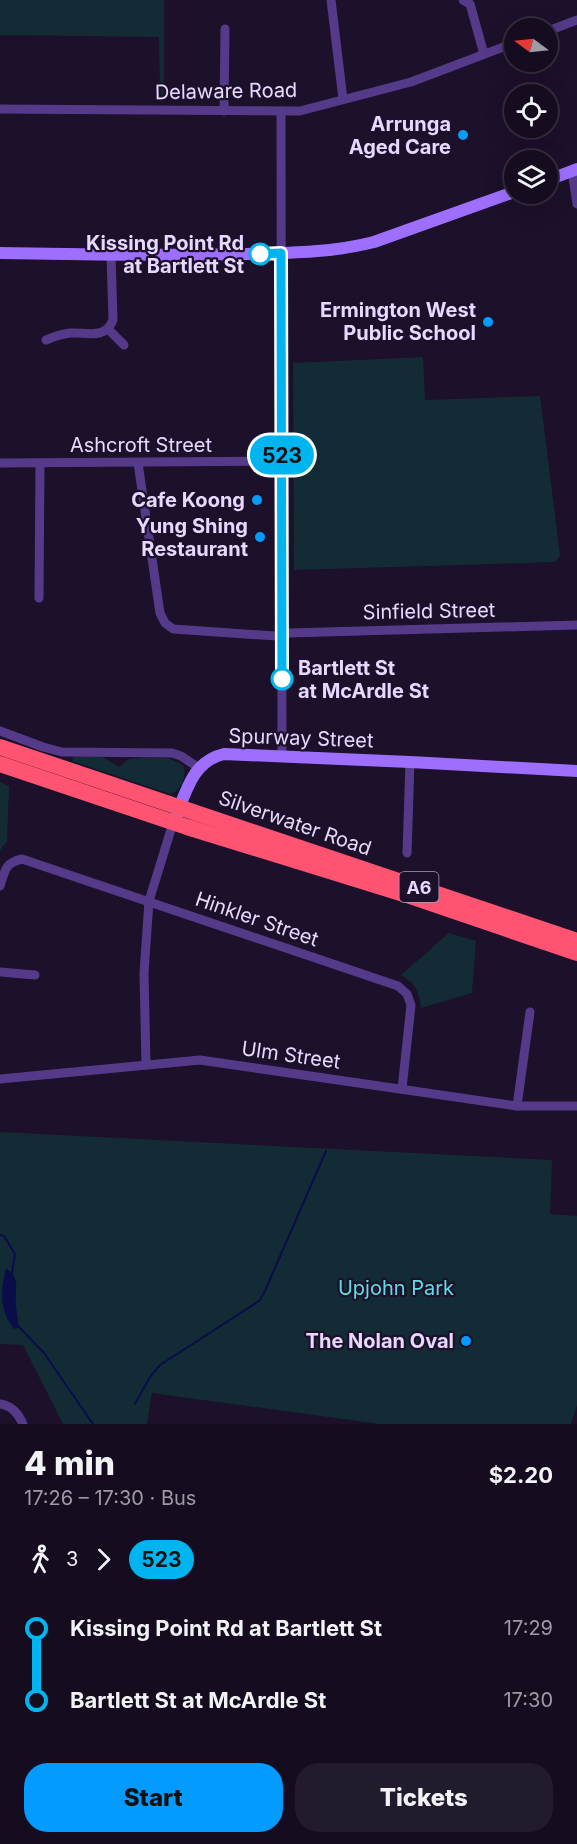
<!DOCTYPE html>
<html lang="en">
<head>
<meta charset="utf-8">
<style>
	:root { --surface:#150c20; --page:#221a2d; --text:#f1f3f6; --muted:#9d9ba5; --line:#342c3e; --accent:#049bff }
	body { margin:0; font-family:Inter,sans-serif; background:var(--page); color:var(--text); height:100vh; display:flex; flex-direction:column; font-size:22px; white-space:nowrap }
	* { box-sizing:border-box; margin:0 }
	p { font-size:20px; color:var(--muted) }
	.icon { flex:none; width:33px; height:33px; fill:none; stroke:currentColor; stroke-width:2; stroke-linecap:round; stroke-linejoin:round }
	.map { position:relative; height:1424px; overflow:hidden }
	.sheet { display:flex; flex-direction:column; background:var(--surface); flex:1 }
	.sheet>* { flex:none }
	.badge { padding:0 12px; border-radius:20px; font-size:21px; line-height:39px }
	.needle { width:39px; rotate:285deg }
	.fabs { position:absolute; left:504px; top:18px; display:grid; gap:12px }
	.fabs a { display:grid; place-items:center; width:54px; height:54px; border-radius:50%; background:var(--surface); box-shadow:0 6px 24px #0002,0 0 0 2px var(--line); font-size:30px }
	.map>.badge { position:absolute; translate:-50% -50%; box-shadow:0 0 0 3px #fff }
	.legs { display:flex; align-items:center; gap:9px; height:66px; padding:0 24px; font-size:20px }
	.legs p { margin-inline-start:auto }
	.overview { display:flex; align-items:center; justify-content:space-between; height:102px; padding:0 24px }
	h1 { font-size:33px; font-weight:800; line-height:45px }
	.primary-button { display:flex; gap:12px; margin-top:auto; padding:12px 24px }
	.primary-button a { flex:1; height:69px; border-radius:24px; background:var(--accent); color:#111; font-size:24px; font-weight:800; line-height:69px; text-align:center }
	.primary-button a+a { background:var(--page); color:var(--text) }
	ul { padding:0 24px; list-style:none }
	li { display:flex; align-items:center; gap:21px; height:72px; font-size:22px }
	li i { display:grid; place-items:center; width:9px; height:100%; margin:0 8px; background:currentColor }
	li i::after { content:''; width:15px; height:15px; margin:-8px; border:4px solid; border-radius:50%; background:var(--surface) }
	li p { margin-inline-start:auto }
	li:first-child i { background:linear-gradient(#0000 50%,currentColor 0) }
	li:last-child i { background:linear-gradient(currentColor 50%,#0000 0) }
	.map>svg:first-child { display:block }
	.green { fill:#132b34 }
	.water { fill:#090d49 }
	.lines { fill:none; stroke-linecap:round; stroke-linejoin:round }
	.stream { stroke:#090d49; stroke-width:2 }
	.street { stroke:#553a8a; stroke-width:9 }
	.secondary { stroke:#9e6fff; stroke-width:12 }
	.highway { stroke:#ff5372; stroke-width:16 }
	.line-1-casing { stroke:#fff; stroke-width:14 }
	.line-1 { stroke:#00b5ef; stroke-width:9 }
	.poi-dot { fill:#049bff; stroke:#1c102a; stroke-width:2 }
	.stop-1-dot { fill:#fff; stroke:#00b5ef; stroke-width:3 }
	.labels { text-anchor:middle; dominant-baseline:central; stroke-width:4.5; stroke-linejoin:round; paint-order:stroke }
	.shield { fill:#1c102a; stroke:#ab9cbf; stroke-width:1.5 }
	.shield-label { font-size:18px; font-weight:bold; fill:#e8d8ff }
	.street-label { font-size:20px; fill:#e8d8ff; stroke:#1c102a }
	.poi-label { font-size:20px; font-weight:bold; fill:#e8d8ff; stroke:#1c102a; text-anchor:end }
	.stop-label { font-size:20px; font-weight:bold; fill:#e8d8ff; stroke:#1c102a; text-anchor:end }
	.park-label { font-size:20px; fill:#60dde3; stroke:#1c102a }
</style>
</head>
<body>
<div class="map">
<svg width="577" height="1424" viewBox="0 0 577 1424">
	<rect width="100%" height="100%" fill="#1c102a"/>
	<g class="green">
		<polygon points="0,0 164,0 164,98 160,98 159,37 0,35"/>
		<polygon points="423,357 425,400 540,396 560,556 555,562 294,570 293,363"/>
		<path d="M73 757H103L119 767 129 759 142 758H168L183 765C187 775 182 791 170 794L72 761Z"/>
		<polygon points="0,782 9,786 7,842 2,847 0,852"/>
		<path d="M449 933 476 941 472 993 421 1008C418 990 417 985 401 975Z"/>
		<polygon points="0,1132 552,1160 550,1214 577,1216 577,1405 571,1424 380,1424 152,1393 147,1424 63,1424 23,1345 0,1344"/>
	</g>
	<path class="water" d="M6 1268C22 1280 14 1288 16 1303 16 1311 18 1319 19 1327L14 1329C0 1311 0 1292 6 1268Z"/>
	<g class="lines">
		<g class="stream">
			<polyline points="0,1235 4,1236 15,1254 12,1273"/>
			<polyline points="17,1325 44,1353 93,1424"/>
			<polyline points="135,1404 150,1377 160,1365 259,1301 264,1293 326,1151"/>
		</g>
		<g class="street">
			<polyline points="331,0 343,99"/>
			<polyline points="463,0 470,4 484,54"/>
			<polyline points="548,31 577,20"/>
			<polyline points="0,109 300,111 411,82 514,43"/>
			<polyline points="224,111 225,29"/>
			<polyline points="281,111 282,756"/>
			<polyline points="572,171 577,204"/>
			<polyline points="108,329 124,345"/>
			<path d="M46 340C53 337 62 334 70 333 87 332 105 340 113 320L111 254"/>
			<polyline points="0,463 282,461"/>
			<polyline points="138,463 160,613 165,623 173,629 276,636 289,633 577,625"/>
			<polyline points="39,598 40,463"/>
			<polyline points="0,731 43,747 62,752 172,753 181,756 199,768"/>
			<polyline points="407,853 410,762"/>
			<path d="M0 886C5 870 5 863 22 859L398 986 407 994 411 1005 402 1089"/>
			<polyline points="0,972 35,975"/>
			<polyline points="146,1064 144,973 149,901 173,823"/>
			<polyline points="0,1079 200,1060 517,1106 577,1106"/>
			<polyline points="517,1106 530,1012"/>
			<path d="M0 1404C12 1406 18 1413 23 1424"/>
		</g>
		<g class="secondary">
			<polyline points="548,180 577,169"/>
			<path d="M0 253C81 254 162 256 243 254 287 253 331 253 374 242L514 192"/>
			<path d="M177 814C187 788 194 761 224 754L410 762 577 771"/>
		</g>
		<g class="highway">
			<polyline points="0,747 577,941"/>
			<polyline points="0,764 187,827 404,894 577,953"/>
		</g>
	</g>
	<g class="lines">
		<defs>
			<polyline id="line-1" points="260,254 281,253 282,679"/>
		</defs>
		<use href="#line-1" class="line-1-casing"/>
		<use href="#line-1" class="line-1"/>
	</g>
	<g class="poi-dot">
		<circle cx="463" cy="135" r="6"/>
		<circle cx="488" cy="322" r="6"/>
		<circle cx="257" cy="500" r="6"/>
		<circle cx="260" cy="537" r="6"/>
		<circle cx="466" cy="1341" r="6"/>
	</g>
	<g class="stop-1-dot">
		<circle cx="260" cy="254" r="10"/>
		<circle cx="282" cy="679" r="10"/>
	</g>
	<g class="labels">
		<rect class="shield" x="399.5" y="872" width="39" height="30" rx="4.5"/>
		<g class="shield-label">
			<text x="419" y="887">A6</text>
		</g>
		<g class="street-label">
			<text transform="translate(226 91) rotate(-1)">Delaware Road</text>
			<text x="141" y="445">Ashcroft Street</text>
			<text transform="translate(429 611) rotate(-1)">Sinfield Street</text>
			<text transform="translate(301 738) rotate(2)">Spurway Street</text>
			<text transform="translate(295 823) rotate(19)">Silverwater Road</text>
			<text transform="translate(257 919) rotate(19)">Hinkler Street</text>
			<text transform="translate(291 1055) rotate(8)">Ulm Street</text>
		</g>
		<g class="poi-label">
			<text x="451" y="124">Arrunga<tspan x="451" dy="23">Aged Care</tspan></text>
			<text x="476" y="310">Ermington West<tspan x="476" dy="23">Public School</tspan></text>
			<text x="245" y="500">Cafe Koong</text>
			<text x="248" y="526">Yung Shing<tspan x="248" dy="23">Restaurant</tspan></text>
			<text x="454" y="1341">The Nolan Oval</text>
		</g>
		<g class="stop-label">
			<text x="244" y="243">Kissing Point Rd<tspan x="244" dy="23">at Bartlett St</tspan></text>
			<text x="298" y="668" text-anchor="start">Bartlett St<tspan x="298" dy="23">at McArdle St</tspan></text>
		</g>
		<g class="park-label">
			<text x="396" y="1288">Upjohn Park</text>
		</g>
	</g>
</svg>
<div class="fabs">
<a><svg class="needle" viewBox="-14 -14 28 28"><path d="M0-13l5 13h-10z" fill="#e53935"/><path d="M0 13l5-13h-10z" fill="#9d9ba5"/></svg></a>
<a><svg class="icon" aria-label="locate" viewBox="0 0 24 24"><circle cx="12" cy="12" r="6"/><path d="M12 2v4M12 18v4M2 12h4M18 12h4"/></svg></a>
<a><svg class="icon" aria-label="layers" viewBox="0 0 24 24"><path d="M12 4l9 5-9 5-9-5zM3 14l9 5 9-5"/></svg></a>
</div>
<b class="badge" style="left:282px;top:455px;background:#00b5ef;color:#111">523</b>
</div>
<section class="sheet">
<div class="overview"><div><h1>4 min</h1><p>17:26 – 17:30 · Bus</p></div><b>$2.20</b></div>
<div class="legs"><svg class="icon" aria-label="walk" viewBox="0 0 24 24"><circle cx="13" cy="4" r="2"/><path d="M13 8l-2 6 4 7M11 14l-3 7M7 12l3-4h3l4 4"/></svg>3<svg class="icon" aria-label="forward" viewBox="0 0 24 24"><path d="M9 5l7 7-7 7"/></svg><b class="badge" style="background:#00b5ef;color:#111">523</b></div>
<ul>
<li><i style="color:#00b5ef"></i><b>Kissing Point Rd at Bartlett St</b><p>17:29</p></li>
<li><i style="color:#00b5ef"></i><b>Bartlett St at McArdle St</b><p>17:30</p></li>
</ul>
<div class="primary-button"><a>Start</a><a>Tickets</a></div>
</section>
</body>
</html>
